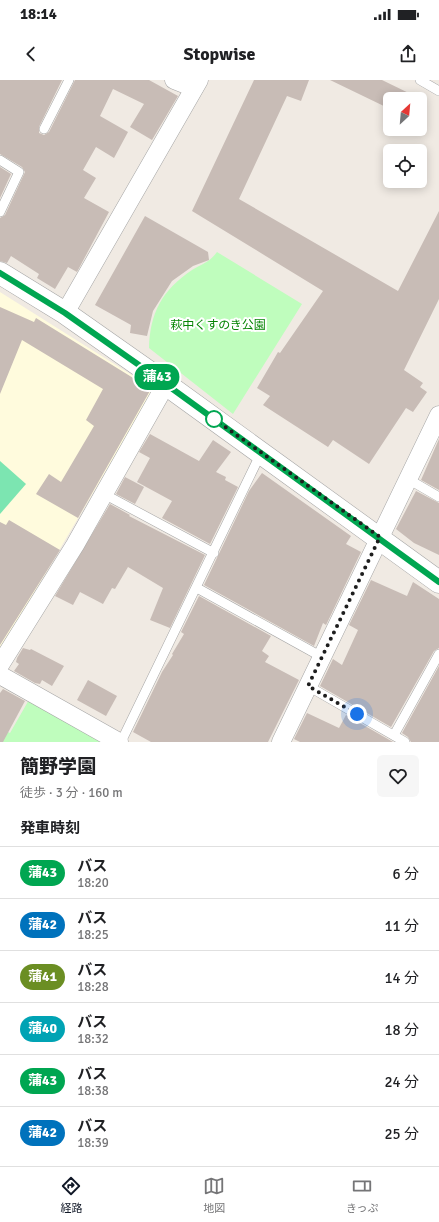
<!DOCTYPE html>
<html lang="ja">
<head>
<meta charset="utf-8">
<style>
	:root { --surface:#fff; --page:#f6f6f6; --text:#202124; --muted:#757577; --line:#e0e0e0; --accent:#111827 }
	body { margin:0; font-family:Signika,"Noto Sans JP",sans-serif; background:var(--page); color:var(--text); height:100vh; display:flex; flex-direction:column; font-size:15px; white-space:nowrap }
	* { box-sizing:border-box; margin:0 }
	p { font-size:13px; color:var(--muted) }
	.icon { flex:none; width:22px; height:22px; fill:none; stroke:currentColor; stroke-width:2; stroke-linecap:round; stroke-linejoin:round }
	.map { position:relative; height:662px; overflow:hidden }
	.sheet { display:flex; flex-direction:column; background:var(--surface); flex:1 }
	.sheet>* { flex:none }
	.badge { padding:0 8px; border-radius:13px; font-size:14px; line-height:26px }
	.needle { width:26px; rotate:26deg }
	.tools { position:absolute; left:383px; top:12px; display:grid; gap:8px }
	.tools a { display:grid; place-items:center; width:44px; height:44px; border-radius:6px; background:var(--surface); box-shadow:0 2px 10px #0003; font-size:20px }
	.you { position:absolute; width:20px; height:20px; margin:-10px; border:3px solid #fff; border-radius:50%; background:#1a73e8; box-shadow:0 0 0 6px #1a73e833 }
	.map>.badge { position:absolute; translate:-50% -50%; box-shadow:0 0 0 2px #fff }
	h2 { padding:0 20px; font-size:15px; line-height:36px }
	.round { display:grid; place-items:center; flex:none; width:42px; height:42px; border-radius:6px; background:var(--page) }
	.overview { display:flex; align-items:center; justify-content:space-between; height:68px; padding:0 20px }
	h1 { font-size:19px; font-weight:800; line-height:30px }
	ul { padding:0; list-style:none }
	li { display:flex; align-items:center; gap:12px; height:52px; padding:0 20px; border-top:1px solid var(--line) }
	li div { flex:1 }
	li b { display:block; font-size:15px }
	li em { font-style:normal }
	li .badge { min-width:44px; font-weight:700; text-align:center }
	.status { display:flex; justify-content:space-between; align-items:center; height:28px; padding:0 20px; background:var(--surface); direction:ltr }
	.status svg { height:11px; fill:currentColor }
	header { display:flex; justify-content:space-between; align-items:center; height:52px; padding:0 20px; background:var(--surface); font-size:18px; font-weight:800 }
	.tabs { display:flex; justify-content:space-around; align-items:center; height:56px; border-top:1px solid var(--line); background:var(--surface); font-size:11px; color:var(--muted) }
	.tabs a { display:grid; justify-items:center; gap:2px }
	.tabs .selected { color:var(--accent) }
	.map>svg:first-child { display:block }
	.education { fill:#fffbdd }
	.park { fill:#bffdbd }
	.pitch { fill:#7ce5b1 }
	.building { fill:#c8bcb6 }
	.lines { fill:none; stroke-linecap:round; stroke-linejoin:round }
	.service-casing { stroke:#a5a5a5; stroke-width:10 }
	.minor-casing { stroke:#a5a5a5; stroke-width:19 }
	.tertiary-casing { stroke:#a5a5a5; stroke-width:23 }
	.service { stroke:#fff; stroke-width:9 }
	.minor { stroke:#fff; stroke-width:18 }
	.tertiary { stroke:#fff; stroke-width:22 }
	.line-casing { stroke:#fff; stroke-width:9 }
	.line { stroke:#00a651; stroke-width:6 }
	.walk { stroke:#1e1e1e; stroke-width:4; stroke-dasharray:0 7.2 }
	.stop-dot { fill:#fff; stroke:#00a651; stroke-width:2 }
	.labels { text-anchor:middle; dominant-baseline:central; stroke-width:4; stroke-linejoin:round; paint-order:stroke }
	.park-label { font-size:12px; fill:#068504; stroke:#fff }
</style>
</head>
<body>
<div class="status"><b>18:14</b><svg viewBox="0 0 49 12"><path d="M0 12V9h3v3zM5 12V6h3v6zM10 12V3h3v9zM15 12V0h3v12zM26 1h20v11H26zM47 4h2v5h-2z"/></svg></div>
<header><svg class="icon" aria-label="back" viewBox="0 0 24 24"><path d="M15 5l-7 7 7 7"/></svg>Stopwise<svg class="icon" aria-label="share" viewBox="0 0 24 24"><path d="M12 15V3M7 8l5-5 5 5M5 13v7h14v-7"/></svg></header>
<div class="map">
<svg width="439" height="662" viewBox="0 0 439 662">
	<rect width="100%" height="100%" fill="#f0eae3"/>
	<polygon class="education" points="0,212 154,309 1,569 0,569"/>
	<g class="park">
		<path d="M217 172 302 224 233 334 149 268C150 233 162 210 192 190 202 184 210 182 217 172Z"/>
		<polygon points="30,618 100,658 100,662 0,662 0,648 10,653"/>
	</g>
	<polygon class="pitch" points="0,381 26,404 0,434"/>
	<g class="building">
		<polygon points="0,0 62,0 39,47 39,53 44,55 49,52 75,0 149,0 178,16 152,60 130,47 144,24 113,9 100,36 128,52 114,78 96,67 83,90 96,98 84,118 109,132 77,192 68,187 55,209 37,198 39,194 11,176 7,183 0,181 0,138 5,135 25,92 22,87 0,74"/>
		<polygon points="254,0 309,0 301,21 287,16 239,119 398,211 439,131 439,219 404,290 423,303 420,307 427,312 413,332 406,328 369,384 333,360 328,367 263,325 270,316 257,308 278,272 280,273 323,211 192,131"/>
		<polygon points="330,0 382,0 421,19 390,19 390,29"/>
		<polygon points="0,87 11,94 0,118"/>
		<polygon points="145,136 208,172 209,180 193,186 172,201 153,231 147,256 130,253 131,245 95,225"/>
		<polygon points="0,227 34,242 36,238 151,309 78,438 36,414 49,394 61,402 94,346 86,340 103,309 22,260 0,314"/>
		<polygon points="150,354 199,381 213,360 231,372 216,392 226,397 225,400 238,407 210,464 162,438 172,421 137,402 150,378 139,372"/>
		<polygon points="439,359 439,410 421,400"/>
		<polygon points="262,393 351,456 346,464 361,472 328,541 326,545 323,543 314,566 204,505 249,411"/>
		<polygon points="125,397 144,407 135,424 116,414"/>
		<polygon points="416,411 439,423 439,475 414,463 396,449"/>
		<polygon points="110,424 130,435 129,436 205,475 170,548 150,540 163,508 128,487 115,509 112,508 103,524 80,512 73,525 55,516"/>
		<polygon points="9,440 60,470 0,565 0,442 6,445"/>
		<polygon points="371,500 407,516 413,502 439,519 439,568 434,571 391,647 320,606 333,579 342,585 358,550 349,545"/>
		<polygon points="199,516 271,556 262,571 269,576 265,582 299,600 268,662 151,662 133,652 162,592 173,575 172,574 184,554 181,552"/>
		<polygon points="23,568 30,570 31,569 64,586 52,606 42,600 40,604 35,603 14,591 19,584 16,582 17,578"/>
		<polygon points="439,586 439,662 411,662 408,657 402,653"/>
		<polygon points="88,600 117,616 106,636 77,620"/>
		<polygon points="3,609 25,621 3,662 0,662 0,613"/>
		<polygon points="307,633 339,648 346,635 393,662 300,662 294,659"/>
	</g>
	<g class="lines">
		<defs>
			<g id="service">
				<polyline points="420,0 439,11"/>
				<polyline points="44,49 69,0"/>
				<polyline points="0,80 19,92 0,132"/>
				<polyline points="408,399 439,417"/>
				<polyline points="104,414 214,473"/>
				<polyline points="197,508 322,577"/>
				<polyline points="308,606 405,662"/>
				<polyline points="394,655 439,574"/>
				<polyline points="121,662 261,373"/>
			</g>
			<g id="minor">
				<polyline points="174,0 194,8"/>
				<polyline points="65,233 199,0"/>
				<polyline points="0,585 75,465 166,304"/>
				<polyline points="0,595 119,662"/>
				<polyline points="281,662 439,335"/>
			</g>
			<polyline id="tertiary" points="0,193 65,233 156,297 439,502"/>
		</defs>
		<use href="#service" class="service-casing"/>
		<use href="#minor" class="minor-casing"/>
		<use href="#tertiary" class="tertiary-casing"/>
		<use href="#service" class="service"/>
		<use href="#minor" class="minor"/>
		<use href="#tertiary" class="tertiary"/>
	</g>
	<g class="lines">
		<defs>
			<polyline id="line" points="0,193 65,233 156,297 439,502"/>
		</defs>
		<use href="#line" class="line-casing"/>
		<use href="#line" class="line"/>
		<polyline class="walk" points="214,339 380,457 308,606 357,634"/>
	</g>
	<circle class="stop-dot" cx="214" cy="339" r="8"/>
	<g class="labels">
		<g class="park-label">
			<text x="218" y="245">萩中くすのき公園</text>
		</g>
	</g>
</svg>
<div class="tools">
<a><svg class="needle" viewBox="-14 -14 28 28"><path d="M0-13l5 13h-10z" fill="#e53935"/><path d="M0 13l5-13h-10z" fill="#757577"/></svg></a>
<a><svg class="icon" aria-label="locate" viewBox="0 0 24 24"><circle cx="12" cy="12" r="6"/><path d="M12 2v4M12 18v4M2 12h4M18 12h4"/></svg></a>
</div>
<div class="you" style="left:357px;top:634px"></div>
<b class="badge" style="left:157px;top:297px;background:#00a651;color:#fff">蒲43</b>
</div>
<section class="sheet">
<div class="overview"><div><h1>簡野学園</h1><p>徒歩 · 3 分 · 160 m</p></div><a class="round"><svg class="icon" aria-label="heart" viewBox="0 0 24 24"><path d="M12 20l-8-8c-3-5 5-10 8-4 3-6 11-1 8 4z"/></svg></a></div>
<h2>発車時刻</h2>
<ul>
<li><span class="badge" style="background:#00a651;color:#fff">蒲43</span><div><b>バス</b><p>18:20</p></div><em>6 分</em></li>
<li><span class="badge" style="background:#0072bc;color:#fff">蒲42</span><div><b>バス</b><p>18:25</p></div><em>11 分</em></li>
<li><span class="badge" style="background:#6b8e23;color:#fff">蒲41</span><div><b>バス</b><p>18:28</p></div><em>14 分</em></li>
<li><span class="badge" style="background:#00a3b4;color:#fff">蒲40</span><div><b>バス</b><p>18:32</p></div><em>18 分</em></li>
<li><span class="badge" style="background:#00a651;color:#fff">蒲43</span><div><b>バス</b><p>18:38</p></div><em>24 分</em></li>
<li><span class="badge" style="background:#0072bc;color:#fff">蒲42</span><div><b>バス</b><p>18:39</p></div><em>25 分</em></li>
</ul>
</section>
<nav class="tabs">
<a class="selected"><svg class="icon" aria-label="directions" viewBox="0 0 24 24"><path d="M12 3l9 9-9 9-9-9zM9 14v-3h6M13 9l2 2-2 2"/></svg>経路</a>
<a><svg class="icon" aria-label="map" viewBox="0 0 24 24"><path d="M3 6l6-2 6 2 6-2v14l-6 2-6-2-6 2zM9 4v14M15 6v14"/></svg>地図</a>
<a><svg class="icon" aria-label="tickets" viewBox="0 0 24 24"><path d="M3 7h18v10H3zM15 7v10"/></svg>きっぷ</a>
</nav>
</body>
</html>
